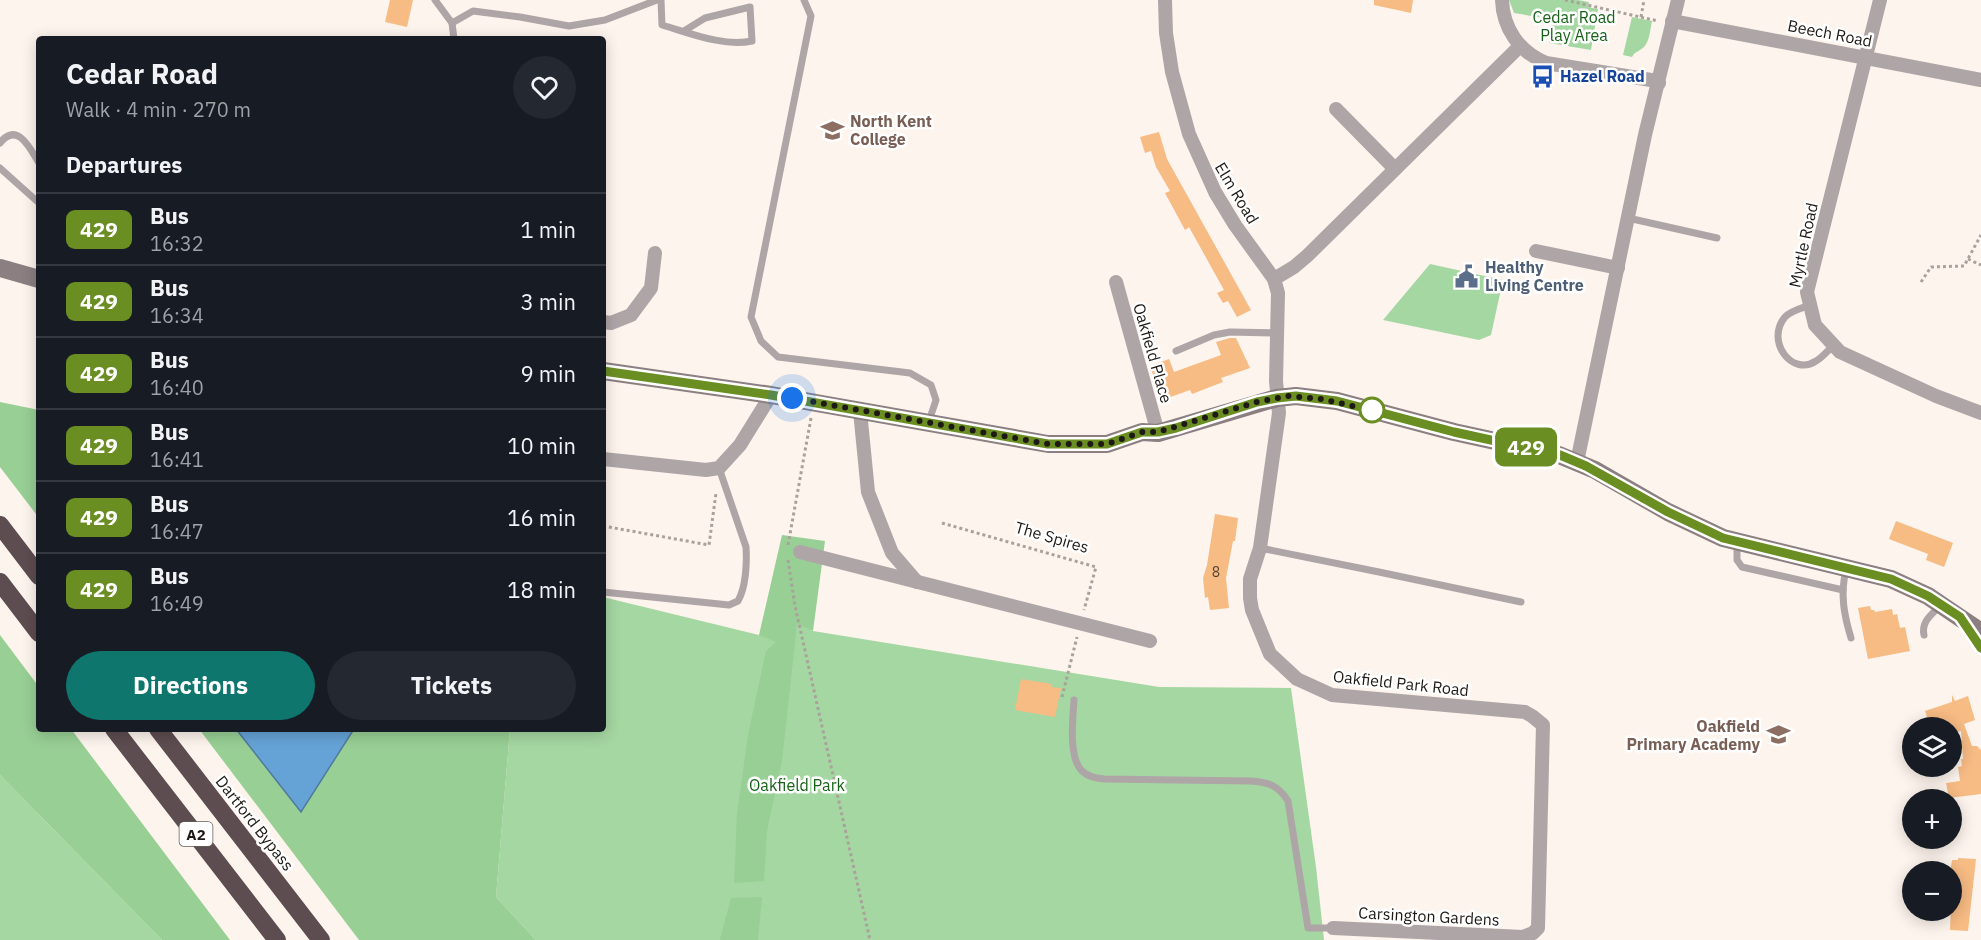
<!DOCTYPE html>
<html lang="en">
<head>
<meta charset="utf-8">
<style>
	:root { --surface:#171b24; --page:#242831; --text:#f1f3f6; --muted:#9ea1a6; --line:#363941; --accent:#0f766e }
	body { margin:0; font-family:"IBM Plex Sans",sans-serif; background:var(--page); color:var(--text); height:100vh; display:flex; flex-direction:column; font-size:22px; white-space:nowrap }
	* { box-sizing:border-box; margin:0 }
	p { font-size:20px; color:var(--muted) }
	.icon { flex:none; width:33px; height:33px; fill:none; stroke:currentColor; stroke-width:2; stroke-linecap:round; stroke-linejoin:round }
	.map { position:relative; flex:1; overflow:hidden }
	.details { position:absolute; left:36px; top:36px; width:570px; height:696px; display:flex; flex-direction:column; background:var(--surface); border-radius:6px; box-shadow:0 3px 15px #0003 }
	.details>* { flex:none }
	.badge { padding:0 12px; border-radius:9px; font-size:21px; line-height:39px }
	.controls { position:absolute; left:1902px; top:717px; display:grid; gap:12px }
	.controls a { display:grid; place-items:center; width:60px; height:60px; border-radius:50%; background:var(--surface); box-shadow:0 3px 15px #0003; font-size:30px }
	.you { position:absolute; width:30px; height:30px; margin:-15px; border:4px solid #fff; border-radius:50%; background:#1a73e8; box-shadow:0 0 0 9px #1a73e833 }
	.map>.badge { position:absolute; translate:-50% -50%; box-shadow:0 0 0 3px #fff }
	h2 { padding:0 30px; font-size:22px; line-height:54px }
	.round { display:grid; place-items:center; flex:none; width:63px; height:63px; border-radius:32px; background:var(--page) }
	.summary { display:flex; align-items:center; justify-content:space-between; height:102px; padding:0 30px }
	h1 { font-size:28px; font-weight:700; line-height:45px }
	.action { display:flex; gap:12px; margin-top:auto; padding:12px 30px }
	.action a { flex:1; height:69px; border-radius:36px; background:var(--accent); color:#fff; font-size:24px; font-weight:700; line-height:69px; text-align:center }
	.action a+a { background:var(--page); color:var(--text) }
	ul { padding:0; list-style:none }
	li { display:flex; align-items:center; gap:18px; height:72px; padding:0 30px; border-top:2px solid var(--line) }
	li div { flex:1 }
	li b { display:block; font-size:22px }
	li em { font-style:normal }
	li .badge { min-width:66px; font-weight:700; text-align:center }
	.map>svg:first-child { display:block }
	.green { fill:#a5d7a2 }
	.forest { fill:#98cf95 }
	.water { fill:#65a3d6; stroke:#507a9c; stroke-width:1.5 }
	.building { fill:#f7bb84 }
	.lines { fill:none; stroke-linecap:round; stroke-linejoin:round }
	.path { stroke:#a9a29b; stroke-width:3; stroke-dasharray:3 3; stroke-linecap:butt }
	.lane { stroke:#aea5a7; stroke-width:7 }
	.street { stroke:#aea5a7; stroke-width:14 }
	.secondary { stroke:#8b7f81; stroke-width:18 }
	.highway { stroke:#5d4c50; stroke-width:18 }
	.line-casing { stroke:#fff; stroke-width:14 }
	.line { stroke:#6b8e23; stroke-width:9 }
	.walk { stroke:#1e1914; stroke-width:6; stroke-dasharray:0 10.8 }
	.stop-dot { fill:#fff; stroke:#6b8e23; stroke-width:3 }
	.labels { text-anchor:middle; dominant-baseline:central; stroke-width:5; stroke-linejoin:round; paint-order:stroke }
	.number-label { font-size:14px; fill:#544230 }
	.shield { fill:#fff; stroke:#625e5a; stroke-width:1.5 }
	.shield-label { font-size:15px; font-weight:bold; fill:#1e1914 }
	.park-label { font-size:16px; fill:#176218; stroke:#fff }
	.street-label { font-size:16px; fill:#1e1914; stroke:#fff }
	.transit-label { font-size:16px; font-weight:bold; fill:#164399; stroke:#fff; text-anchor:start }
	.education-label { font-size:16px; font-weight:bold; fill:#785e54; stroke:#fff; text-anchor:start }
	.service-label { font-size:16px; font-weight:bold; fill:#4e5e75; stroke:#fff; text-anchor:start }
</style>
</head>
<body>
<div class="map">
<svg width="1981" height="940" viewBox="0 0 1981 940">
	<rect width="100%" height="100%" fill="#fdf4ed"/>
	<g class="green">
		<polygon points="1509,0 1578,0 1589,2 1588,7 1598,9 1591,50 1549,43 1554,20 1514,13"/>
		<path d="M1632 17 1652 21C1650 30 1650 40 1644 47 1639 52 1635 51 1632 57L1623 55Z"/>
		<polygon points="1430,264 1503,280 1491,335 1479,340 1383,320"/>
		<polygon points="603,597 759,635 786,621 797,623 813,631 1159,687 1291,688 1316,867 1324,940 536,940 496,897 510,729 603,729"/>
		<polygon points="0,775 162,940 0,940"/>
	</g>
	<g class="forest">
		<polygon points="0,402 39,410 39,518 0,467"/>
		<polygon points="782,535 825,541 813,631 797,624 782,761 767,831 764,881 734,883 737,814 748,735 766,651 776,642 759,635"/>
		<polygon points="0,635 39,687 39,729 71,729 230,940 162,940 0,775"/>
		<polygon points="199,729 236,729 301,811 354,729 510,729 496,897 536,940 359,940"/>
		<polygon points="762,897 758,940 720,940 731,898"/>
	</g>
	<polygon class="water" points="236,729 354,729 301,812"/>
	<g class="building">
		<polygon points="390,0 413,0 407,27 385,22"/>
		<polygon points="1374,0 1413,0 1411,13 1374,5"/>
		<polygon points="1159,132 1167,159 1251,310 1237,317 1228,301 1223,303 1217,293 1224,290 1189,227 1185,230 1165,193 1170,191 1156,167 1151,151 1145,153 1140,137"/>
		<polygon points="1230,338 1236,338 1250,368 1221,378 1223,382 1192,394 1190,390 1162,400 1150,366 1169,359 1174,372 1221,355 1216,342"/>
		<polygon points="1215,514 1238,518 1235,541 1233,541 1226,578 1229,608 1210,610 1208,597 1205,598 1203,578 1207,565"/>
		<polygon points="1896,521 1953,543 1944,567 1926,560 1928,554 1889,539"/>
		<polygon points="1870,606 1871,610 1874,610 1875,612 1892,609 1893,615 1897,614 1900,628 1905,627 1910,651 1868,659 1858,608"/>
		<polygon points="1021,679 1052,684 1051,687 1061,688 1055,717 1015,710"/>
		<polygon points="1952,695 1955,701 1968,696 1975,720 1964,724 1972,746 1977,746 1981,750 1981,794 1949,798 1946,783 1960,781 1958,767 1962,766 1961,759 1963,759 1961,731 1952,734 1952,728 1931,728 1925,711 1952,702"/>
		<polygon points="1958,858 1976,859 1968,931 1950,930 1952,872 1950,872 1952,860 1958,860"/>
	</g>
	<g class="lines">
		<g class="path">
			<polyline points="1565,0 1658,21"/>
			<polyline points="1641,17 1644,0"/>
			<polyline points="1968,259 1981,265"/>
			<polyline points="1921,282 1931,267 1964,266 1981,235"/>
			<polyline points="942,523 1096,567 1084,610"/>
			<polyline points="603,526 709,545 716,493"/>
			<polyline points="788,545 811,418"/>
			<polyline points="788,560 795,606 870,940"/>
			<polyline points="1062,697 1077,637"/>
		</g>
		<g class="lane">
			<polyline points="435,0 452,23 454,39"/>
			<path d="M661 0 662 25C690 33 723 47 752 41L750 7 705 18 684 31"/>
			<polyline points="804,0 811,16 751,317 761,341 778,357 910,373 931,385 936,400 929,421"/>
			<polyline points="452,23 473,11 520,17 569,26 605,20 657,0"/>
			<path d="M0 143C17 121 30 148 39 163"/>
			<polyline points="0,168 39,203"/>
			<polyline points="1628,218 1717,238"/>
			<path d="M1810 305C1802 308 1790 311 1785 317 1765 341 1792 377 1816 361 1823 357 1828 350 1834 345"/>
			<polyline points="1176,351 1214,335 1230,332 1278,333"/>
			<polyline points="1737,544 1737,560 1742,567 1843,590"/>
			<polyline points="1260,548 1379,572 1521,602"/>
			<path d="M1846 570C1840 594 1844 615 1851 638"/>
			<path d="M603 592 729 605 738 601C746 587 747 563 746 547L719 468"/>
			<path d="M1924 635C1921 622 1931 615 1939 607"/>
			<path d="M1074 700C1073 718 1068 757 1082 771 1088 777 1096 778 1104 779L1250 781C1268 782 1278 785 1288 801L1308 928H1333"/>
		</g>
		<g class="street">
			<polyline points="1165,0 1166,33 1172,72 1189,134 1215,192 1235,225 1274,279 1278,293 1276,381 1279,413 1260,548 1250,579 1250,598 1252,610 1270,654 1297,679 1332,695 1525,712 1532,716 1543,725 1538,928 1533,933 1523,937 1333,928"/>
			<path d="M1502 0C1503 28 1519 52 1546 63L1651 80 1659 83"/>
			<polyline points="1880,0 1807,292 1815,325 1840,352 1936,396 1981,413"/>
			<polyline points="1672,21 1981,80"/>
			<polyline points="1336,109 1395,169"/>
			<polyline points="1536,251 1618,268"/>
			<polyline points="1274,279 1294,267 1307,256 1520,46"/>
			<polyline points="1116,282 1158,433"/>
			<polyline points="603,322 611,323 631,315 651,288 655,253"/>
			<polyline points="860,411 868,492 892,553 917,582"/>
			<polyline points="603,459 706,470 719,468 740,445 771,395"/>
			<polyline points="1577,462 1645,135 1678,0"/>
			<polyline points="800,552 1150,641"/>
		</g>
		<g class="secondary">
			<polyline points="0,268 39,279"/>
			<polyline points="603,371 771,395 1048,444 1107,444 1142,432 1158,433 1277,398 1296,396 1337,401 1454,432 1559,455 1595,470 1668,512 1723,538 1891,579 1928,596 1981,632"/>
		</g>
		<g class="highway">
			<polyline points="0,525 39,576"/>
			<polyline points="0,582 39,633"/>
			<polyline points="114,729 277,940"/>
			<polyline points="158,729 321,940"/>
		</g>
	</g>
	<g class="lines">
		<defs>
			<polyline id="line" points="603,371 771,395 1048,444 1107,444 1142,432 1158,432 1176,428 1257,402 1277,398 1296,396 1337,401 1454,432 1560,455 1586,466 1668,512 1723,538 1891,579 1928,596 1960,617 1981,648"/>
		</defs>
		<use href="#line" class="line-casing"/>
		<use href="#line" class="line"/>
		<polyline class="walk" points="792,398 1048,444 1107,444 1142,432 1158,432 1257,402 1288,396 1322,399 1374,411 1372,410"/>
	</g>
	<defs>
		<symbol id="bus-bare" viewBox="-9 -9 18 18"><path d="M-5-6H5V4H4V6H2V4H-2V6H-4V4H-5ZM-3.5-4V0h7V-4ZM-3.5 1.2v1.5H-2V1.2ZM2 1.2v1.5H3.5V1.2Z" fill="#1a4fb4" stroke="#fff" stroke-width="2.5" paint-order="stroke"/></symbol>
		<symbol id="university-bare" viewBox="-9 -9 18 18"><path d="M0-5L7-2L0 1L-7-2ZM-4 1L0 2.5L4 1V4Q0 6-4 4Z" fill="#8d6e63" stroke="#fff" stroke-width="2.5" paint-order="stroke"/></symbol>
		<symbol id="civic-bare" viewBox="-9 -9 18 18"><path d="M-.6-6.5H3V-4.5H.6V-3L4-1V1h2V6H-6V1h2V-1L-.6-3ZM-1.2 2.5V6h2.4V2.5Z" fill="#5c6f8a" stroke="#fff" stroke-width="2.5" paint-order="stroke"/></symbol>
		<symbol id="school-bare" viewBox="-9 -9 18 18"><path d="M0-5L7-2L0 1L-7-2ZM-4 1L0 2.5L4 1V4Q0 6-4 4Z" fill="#8d6e63" stroke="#fff" stroke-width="2.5" paint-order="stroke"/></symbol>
	</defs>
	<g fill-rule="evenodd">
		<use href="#bus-bare" x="1526" y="60" width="33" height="33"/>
		<use href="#university-bare" x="816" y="114" width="33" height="33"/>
		<use href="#civic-bare" x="1450" y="260" width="33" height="33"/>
		<use href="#school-bare" x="1762" y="718" width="33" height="33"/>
	</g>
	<circle class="stop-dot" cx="1372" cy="410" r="12"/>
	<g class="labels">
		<g class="number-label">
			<text x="1216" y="572">8</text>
		</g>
		<rect class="shield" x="179.5" y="822" width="33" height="24" rx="4.5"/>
		<g class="shield-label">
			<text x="196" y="834">A2</text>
		</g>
		<g class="park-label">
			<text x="1574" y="17">Cedar Road<tspan x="1574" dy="18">Play Area</tspan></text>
			<text x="797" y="785">Oakfield Park</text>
		</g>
		<g class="street-label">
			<text transform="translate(1830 33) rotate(11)">Beech Road</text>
			<text transform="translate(1237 193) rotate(59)">Elm Road</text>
			<text transform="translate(1803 245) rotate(-78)">Myrtle Road</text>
			<text transform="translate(1153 353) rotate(74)">Oakfield Place</text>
			<text transform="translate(1052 537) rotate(16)">The Spires</text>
			<text transform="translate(1401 683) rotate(6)">Oakfield Park Road</text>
			<text transform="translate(255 823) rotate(52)">Dartford Bypass</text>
			<text transform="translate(1429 916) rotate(3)">Carsington Gardens</text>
		</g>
		<g class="transit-label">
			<text x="1560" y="76">Hazel Road</text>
		</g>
		<g class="education-label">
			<text x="850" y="121">North Kent<tspan x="850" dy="18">College</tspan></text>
			<text x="1760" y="726" text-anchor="end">Oakfield<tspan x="1760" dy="18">Primary Academy</tspan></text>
		</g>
		<g class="service-label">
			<text x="1485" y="267">Healthy<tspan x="1485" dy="18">Living Centre</tspan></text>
		</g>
	</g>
</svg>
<div class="controls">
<a><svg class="icon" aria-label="layers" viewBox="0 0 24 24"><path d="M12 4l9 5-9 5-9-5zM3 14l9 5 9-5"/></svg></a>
<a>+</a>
<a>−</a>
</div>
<div class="you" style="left:792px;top:398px"></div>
<b class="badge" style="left:1526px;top:447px;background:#6b8e23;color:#fff">429</b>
<section class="details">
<div class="summary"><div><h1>Cedar Road</h1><p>Walk · 4 min · 270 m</p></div><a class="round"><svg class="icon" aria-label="heart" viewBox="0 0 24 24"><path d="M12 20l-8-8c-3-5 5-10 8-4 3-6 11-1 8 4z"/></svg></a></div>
<h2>Departures</h2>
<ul>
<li><span class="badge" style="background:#6b8e23;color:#fff">429</span><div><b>Bus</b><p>16:32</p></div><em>1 min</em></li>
<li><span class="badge" style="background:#6b8e23;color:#fff">429</span><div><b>Bus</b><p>16:34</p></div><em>3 min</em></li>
<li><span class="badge" style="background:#6b8e23;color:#fff">429</span><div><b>Bus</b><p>16:40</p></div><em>9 min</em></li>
<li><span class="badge" style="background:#6b8e23;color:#fff">429</span><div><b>Bus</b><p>16:41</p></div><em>10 min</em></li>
<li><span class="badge" style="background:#6b8e23;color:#fff">429</span><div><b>Bus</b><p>16:47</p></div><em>16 min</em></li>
<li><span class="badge" style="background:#6b8e23;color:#fff">429</span><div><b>Bus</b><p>16:49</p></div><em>18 min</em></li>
</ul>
<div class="action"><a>Directions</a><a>Tickets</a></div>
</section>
</div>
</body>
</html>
